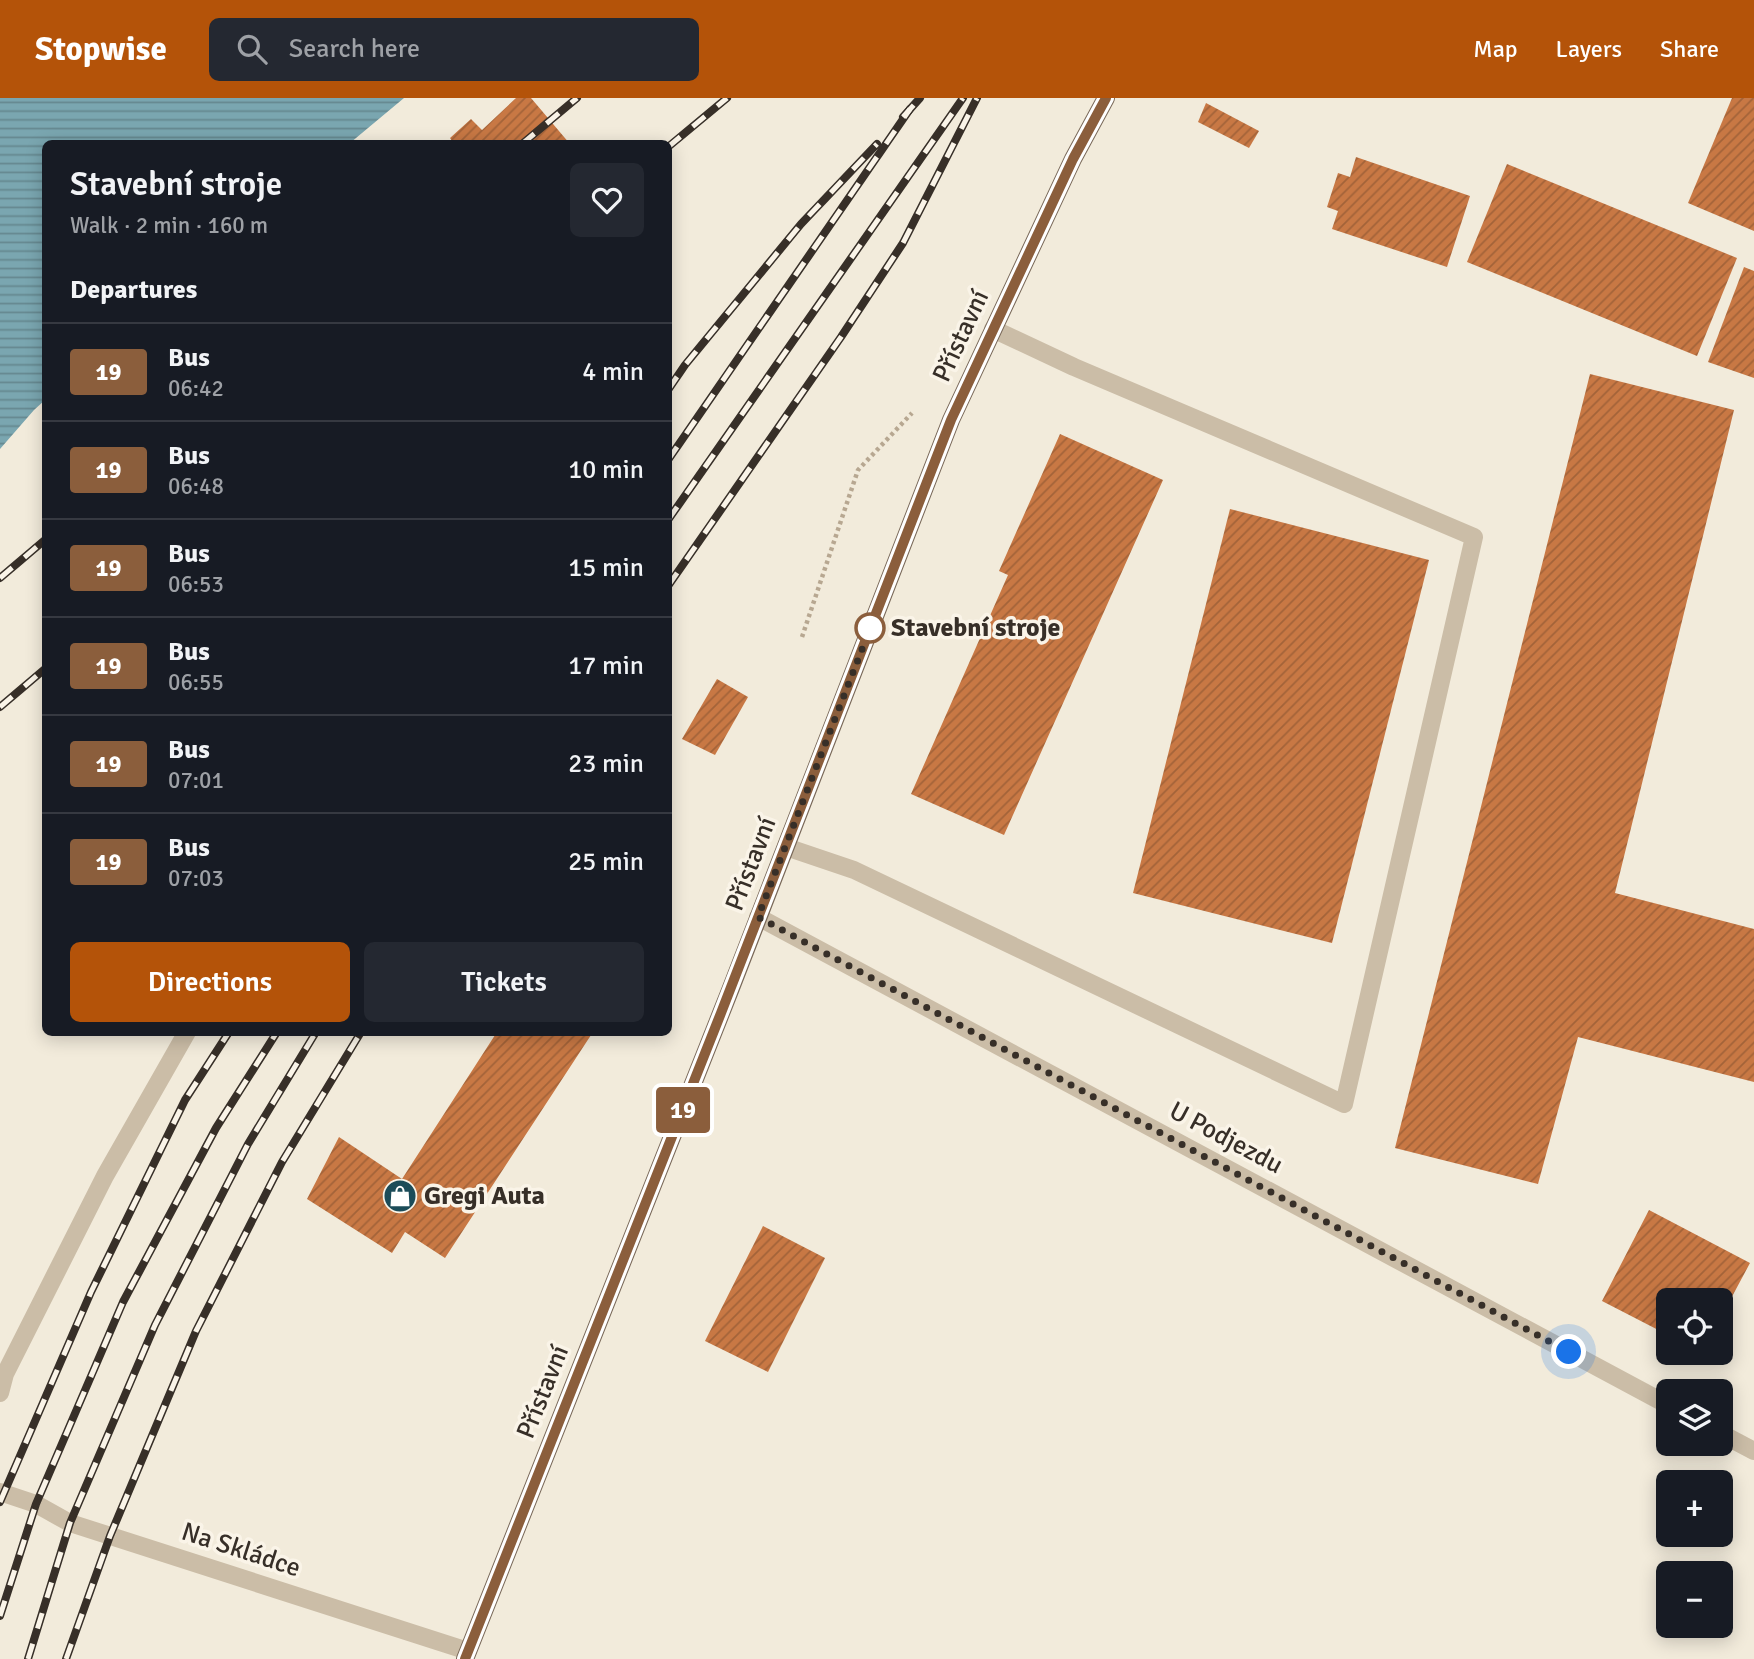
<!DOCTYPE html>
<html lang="en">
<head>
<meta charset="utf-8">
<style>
	:root { --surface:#171b24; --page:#242831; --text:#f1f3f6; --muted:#9ea1a6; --line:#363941; --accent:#b45309 }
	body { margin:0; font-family:Signika,sans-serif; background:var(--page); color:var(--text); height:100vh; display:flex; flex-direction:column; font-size:26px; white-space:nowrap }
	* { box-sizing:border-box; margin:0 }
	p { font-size:23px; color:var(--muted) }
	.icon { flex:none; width:38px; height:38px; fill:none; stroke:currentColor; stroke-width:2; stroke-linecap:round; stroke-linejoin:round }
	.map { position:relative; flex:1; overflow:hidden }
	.drawer { position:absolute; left:42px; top:42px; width:630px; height:896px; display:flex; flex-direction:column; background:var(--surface); border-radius:10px; box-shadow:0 4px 18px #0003 }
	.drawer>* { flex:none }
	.badge { padding:0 14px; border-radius:5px; font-size:24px; line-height:46px }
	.buttons { position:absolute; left:1656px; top:1190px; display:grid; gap:14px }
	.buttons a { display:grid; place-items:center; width:77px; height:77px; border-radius:10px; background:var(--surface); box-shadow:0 4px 18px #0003; font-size:35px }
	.you { position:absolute; width:35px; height:35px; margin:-18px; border:5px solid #fff; border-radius:50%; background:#1a73e8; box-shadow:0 0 0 10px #1a73e833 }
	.map>.badge { position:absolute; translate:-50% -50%; box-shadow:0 0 0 4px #fff }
	h2 { padding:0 28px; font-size:26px; line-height:63px }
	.round { display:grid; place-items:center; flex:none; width:74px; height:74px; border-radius:10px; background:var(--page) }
	.headline { display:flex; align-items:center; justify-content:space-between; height:119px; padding:0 28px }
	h1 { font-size:33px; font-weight:600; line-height:52px }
	.button { display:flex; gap:14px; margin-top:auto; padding:14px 28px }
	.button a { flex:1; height:80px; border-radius:10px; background:var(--accent); color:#fff; font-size:28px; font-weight:600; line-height:80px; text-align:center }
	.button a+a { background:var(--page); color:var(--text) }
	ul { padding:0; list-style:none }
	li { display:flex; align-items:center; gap:21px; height:98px; padding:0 28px; border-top:2px solid var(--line) }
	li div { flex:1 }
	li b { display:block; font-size:26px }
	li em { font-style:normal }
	li .badge { min-width:77px; font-weight:700; text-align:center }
	header { display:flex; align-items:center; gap:42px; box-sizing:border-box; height:98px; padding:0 35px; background:var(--accent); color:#fff }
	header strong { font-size:33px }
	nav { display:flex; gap:38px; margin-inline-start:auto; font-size:24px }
	.search { width:490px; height:63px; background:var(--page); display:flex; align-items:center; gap:18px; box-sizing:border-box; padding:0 24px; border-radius:10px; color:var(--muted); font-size:26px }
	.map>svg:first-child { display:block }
	.water { fill:url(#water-rules) }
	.building { fill:url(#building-hatch) }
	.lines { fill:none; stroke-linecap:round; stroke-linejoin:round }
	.path { stroke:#b7a791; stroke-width:4.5; stroke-dasharray:3.5 3.5; stroke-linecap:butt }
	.minor { stroke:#cbbda7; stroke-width:18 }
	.major { stroke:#796858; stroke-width:18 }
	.rail-casing { stroke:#372f28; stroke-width:8 }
	.rail { stroke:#faf4e8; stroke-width:5; stroke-dasharray:16; stroke-linecap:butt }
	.line-casing { stroke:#fff; stroke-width:16 }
	.line { stroke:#8b5e3c; stroke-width:10 }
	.walk { stroke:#372f28; stroke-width:7; stroke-dasharray:0 12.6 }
	.stop-dot { fill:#fff; stroke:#8b5e3c; stroke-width:3.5 }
	.labels { text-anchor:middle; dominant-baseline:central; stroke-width:7; stroke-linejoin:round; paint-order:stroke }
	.street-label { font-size:26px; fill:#372f28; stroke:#faf4e8 }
	.stop-label { font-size:26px; font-weight:bold; fill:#372f28; stroke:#faf4e8; text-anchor:start }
	.poi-label { font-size:26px; font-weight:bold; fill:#372f28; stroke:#faf4e8; text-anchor:start }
</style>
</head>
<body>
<header>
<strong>Stopwise</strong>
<div class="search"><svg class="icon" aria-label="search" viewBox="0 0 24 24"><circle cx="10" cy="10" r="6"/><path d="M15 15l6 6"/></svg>Search here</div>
<nav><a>Map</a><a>Layers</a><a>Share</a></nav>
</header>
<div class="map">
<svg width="1754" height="1561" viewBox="0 0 1754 1561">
	<defs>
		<pattern id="water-rules" width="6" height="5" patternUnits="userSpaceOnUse" patternTransform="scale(1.75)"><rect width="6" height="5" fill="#7aa6b0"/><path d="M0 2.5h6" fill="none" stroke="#65888f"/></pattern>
		<pattern id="building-hatch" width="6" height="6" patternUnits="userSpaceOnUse" patternTransform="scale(1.75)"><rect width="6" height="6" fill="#c87844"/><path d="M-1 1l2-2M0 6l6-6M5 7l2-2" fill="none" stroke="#a36339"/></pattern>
	</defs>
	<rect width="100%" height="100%" fill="#f2ebdb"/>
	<polygon class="water" points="0,0 404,0 350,45 46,46 45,302 34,312 0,351"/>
	<g class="building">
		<polygon points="516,0 531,0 570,46 454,46 450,40 471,21 482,32"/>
		<polygon points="1732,0 1754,0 1754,133 1688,105"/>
		<polygon points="1206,5 1259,33 1249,50 1198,24"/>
		<polygon points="1356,59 1470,98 1447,169 1332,131 1338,113 1327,109 1338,75 1350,79"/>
		<polygon points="1507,66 1737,160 1697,258 1467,164"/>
		<polygon points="1744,169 1754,173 1754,280 1708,264"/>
		<polygon points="1590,276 1734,312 1615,795 1754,831 1754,984 1578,939 1538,1086 1395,1050"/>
		<polygon points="1060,336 1163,382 1004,737 911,696 1008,477 999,473"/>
		<polygon points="1230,411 1429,462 1332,845 1133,795"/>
		<polygon points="717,581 748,599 715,657 682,641"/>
		<polygon points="497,934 593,934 445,1160 405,1134 392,1155 307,1101 339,1039 402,1081"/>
		<polygon points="1649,1112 1750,1165 1720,1221 1720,1202 1668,1202 1668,1237 1602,1203"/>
		<polygon points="763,1128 825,1160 768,1274 705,1243"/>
	</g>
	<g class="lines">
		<polyline class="path" points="802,539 858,372 912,315"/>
		<g class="minor">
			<polyline points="786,749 854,772 1344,1006 1474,439 1074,269 993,231"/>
			<polyline points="758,819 1668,1307"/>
			<polyline points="0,1295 5,1276 105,1078 187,934"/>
			<polyline points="1720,1335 1754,1353"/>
			<polyline points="0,1394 36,1406 70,1425 468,1553"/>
		</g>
		<polyline class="major" points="465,1561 731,890 951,322 1073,61 1106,0"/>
		<defs>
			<g id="rail">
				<polyline points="903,19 920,0"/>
				<polyline points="522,46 577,0"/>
				<polyline points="668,49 727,0"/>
				<polyline points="668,292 685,267 801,126 877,46"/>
				<polyline points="668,362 910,11"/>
				<polyline points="668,422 963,0"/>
				<polyline points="0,480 46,441"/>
				<polyline points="668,488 841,239 903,145 977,0"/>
				<polyline points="0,609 46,570"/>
				<polyline points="0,1404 91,1194 185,1002 229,934"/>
				<polyline points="0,1518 36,1406 123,1204 216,1030 277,934"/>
				<polyline points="28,1561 70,1425 155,1227 248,1046 316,934"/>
				<polyline points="66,1561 110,1438 196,1233 282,1064 361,934"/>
			</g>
		</defs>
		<use href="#rail" class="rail-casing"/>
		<use href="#rail" class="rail"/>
	</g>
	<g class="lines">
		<defs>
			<polyline id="line" points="465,1561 721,915 951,322 1073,61 1106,0"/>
		</defs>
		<use href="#line" class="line-casing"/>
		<use href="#line" class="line"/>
		<polyline class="walk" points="870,530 873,523 758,819 1569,1254"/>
	</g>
	<defs>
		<symbol id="shop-disc" viewBox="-11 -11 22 22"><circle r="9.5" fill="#1c4c59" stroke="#faf4e8"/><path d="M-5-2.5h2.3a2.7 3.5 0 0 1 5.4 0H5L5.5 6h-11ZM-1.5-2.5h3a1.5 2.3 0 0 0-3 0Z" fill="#fff"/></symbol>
	</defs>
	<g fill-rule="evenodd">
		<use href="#shop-disc" x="381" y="1079" width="38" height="38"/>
	</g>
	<circle class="stop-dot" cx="870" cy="530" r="14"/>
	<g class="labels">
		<g class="street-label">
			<text transform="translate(961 238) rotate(-65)">Přístavní</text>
			<text transform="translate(751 766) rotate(-69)">Přístavní</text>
			<text transform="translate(1226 1040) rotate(28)">U Podjezdu</text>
			<text transform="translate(543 1294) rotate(-68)">Přístavní</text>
			<text transform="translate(241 1452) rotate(18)">Na Skládce</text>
		</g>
		<g class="stop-label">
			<text x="891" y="530">Stavební stroje</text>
		</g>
		<g class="poi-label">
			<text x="424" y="1098">Gregi Auta</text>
		</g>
	</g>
</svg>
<div class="buttons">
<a><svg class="icon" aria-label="locate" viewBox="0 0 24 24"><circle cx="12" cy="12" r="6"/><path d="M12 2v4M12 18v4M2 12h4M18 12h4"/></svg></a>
<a><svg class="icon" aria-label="layers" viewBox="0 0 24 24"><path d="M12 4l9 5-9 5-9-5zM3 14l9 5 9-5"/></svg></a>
<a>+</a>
<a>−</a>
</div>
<div class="you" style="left:1569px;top:1254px"></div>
<b class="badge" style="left:683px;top:1012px;background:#8b5e3c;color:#fff">19</b>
<section class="drawer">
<div class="headline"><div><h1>Stavební stroje</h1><p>Walk · 2 min · 160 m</p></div><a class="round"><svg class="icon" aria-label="heart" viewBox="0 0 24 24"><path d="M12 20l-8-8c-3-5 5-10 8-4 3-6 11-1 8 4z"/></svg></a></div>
<h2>Departures</h2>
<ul>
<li><span class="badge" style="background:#8b5e3c;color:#fff">19</span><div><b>Bus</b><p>06:42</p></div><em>4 min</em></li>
<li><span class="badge" style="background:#8b5e3c;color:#fff">19</span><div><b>Bus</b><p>06:48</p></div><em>10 min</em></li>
<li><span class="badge" style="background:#8b5e3c;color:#fff">19</span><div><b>Bus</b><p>06:53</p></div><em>15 min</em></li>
<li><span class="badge" style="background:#8b5e3c;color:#fff">19</span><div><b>Bus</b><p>06:55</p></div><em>17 min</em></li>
<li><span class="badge" style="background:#8b5e3c;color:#fff">19</span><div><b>Bus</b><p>07:01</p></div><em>23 min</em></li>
<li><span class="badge" style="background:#8b5e3c;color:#fff">19</span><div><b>Bus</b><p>07:03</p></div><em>25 min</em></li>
</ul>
<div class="button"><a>Directions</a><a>Tickets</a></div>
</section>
</div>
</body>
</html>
